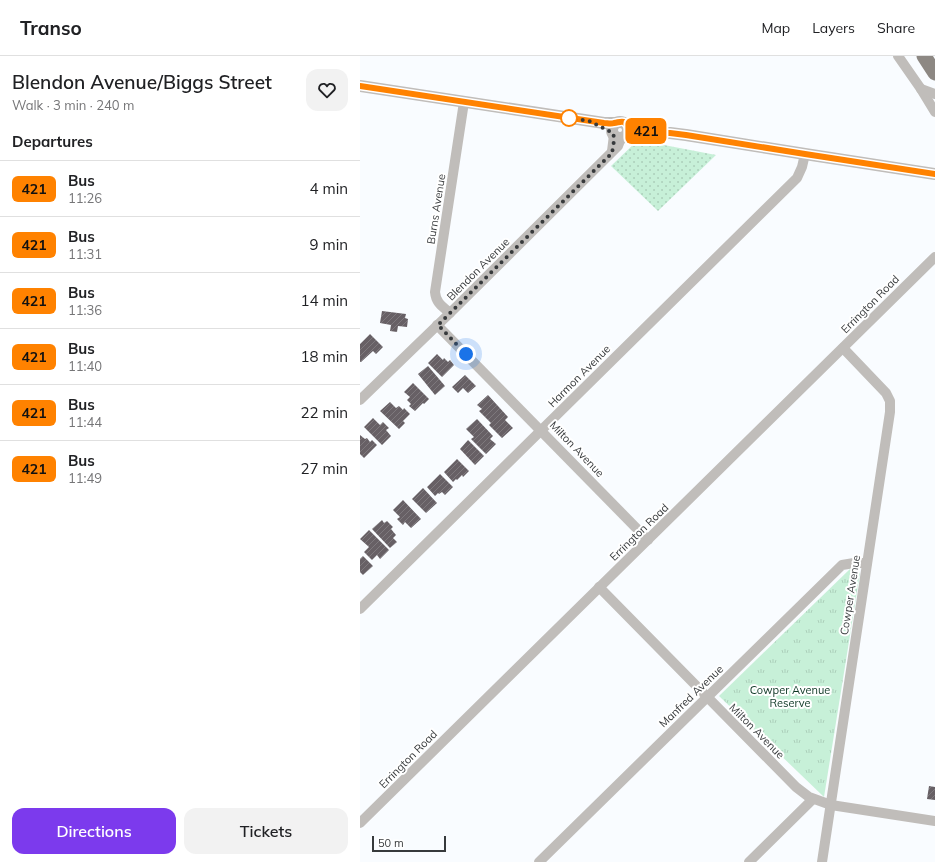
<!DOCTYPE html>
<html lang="en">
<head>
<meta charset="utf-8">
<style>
	:root { --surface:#fff; --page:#f2f2f2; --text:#202124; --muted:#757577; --line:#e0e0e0; --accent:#7c3aed }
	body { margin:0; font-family:Mulish,sans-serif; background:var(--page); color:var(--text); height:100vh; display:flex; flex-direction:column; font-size:15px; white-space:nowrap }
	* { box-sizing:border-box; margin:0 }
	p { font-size:13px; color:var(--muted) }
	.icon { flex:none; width:22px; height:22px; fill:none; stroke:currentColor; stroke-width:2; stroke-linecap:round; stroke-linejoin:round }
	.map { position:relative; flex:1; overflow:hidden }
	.panel { display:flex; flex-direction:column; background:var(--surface); width:360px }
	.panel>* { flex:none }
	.badge { padding:0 8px; border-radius:6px; font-size:14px; line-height:26px }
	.scale { position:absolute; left:12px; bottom:10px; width:74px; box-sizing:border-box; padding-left:4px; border:2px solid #373a3c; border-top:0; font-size:11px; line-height:14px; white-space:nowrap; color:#373a3c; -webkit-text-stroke:3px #fff; paint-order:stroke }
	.you { position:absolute; width:20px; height:20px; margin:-10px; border:3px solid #fff; border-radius:50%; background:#1a73e8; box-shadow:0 0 0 6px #1a73e833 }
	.map>.badge { position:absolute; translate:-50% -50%; box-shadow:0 0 0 2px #fff }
	h2 { padding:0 12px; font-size:15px; line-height:36px }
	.round { display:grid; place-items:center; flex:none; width:42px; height:42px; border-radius:12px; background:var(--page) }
	.overview { display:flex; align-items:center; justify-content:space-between; height:68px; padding:0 12px }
	h1 { font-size:19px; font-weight:600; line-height:30px }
	.button { display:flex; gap:8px; margin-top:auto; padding:8px 12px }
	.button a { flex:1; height:46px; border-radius:12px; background:var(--accent); color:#fff; font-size:16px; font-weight:600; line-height:46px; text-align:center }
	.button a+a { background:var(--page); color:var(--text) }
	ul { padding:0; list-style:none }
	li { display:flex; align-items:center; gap:12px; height:56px; padding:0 12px; border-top:1px solid var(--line) }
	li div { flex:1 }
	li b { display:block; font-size:15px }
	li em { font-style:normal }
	li .badge { min-width:44px; font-weight:700; text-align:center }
	header { display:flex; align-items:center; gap:24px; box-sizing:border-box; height:56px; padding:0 20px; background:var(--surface); border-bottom:1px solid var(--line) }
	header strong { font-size:19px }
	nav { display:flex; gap:22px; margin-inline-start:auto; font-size:14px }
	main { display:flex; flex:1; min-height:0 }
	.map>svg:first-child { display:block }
	.grass { fill:url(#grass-dots) }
	.park { fill:url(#park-tufts) }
	.building { fill:url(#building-hatch) }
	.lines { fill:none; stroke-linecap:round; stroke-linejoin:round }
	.minor { stroke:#c0bdba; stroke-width:10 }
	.tertiary { stroke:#c0bdba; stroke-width:12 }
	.primary { stroke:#8d8883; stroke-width:15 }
	.line-casing { stroke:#fff; stroke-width:9 }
	.line { stroke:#ff8200; stroke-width:6 }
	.walk { stroke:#373a3c; stroke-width:4; stroke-dasharray:0 7.2 }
	.stop-dot { fill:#fff; stroke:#ff8200; stroke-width:2 }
	.labels { text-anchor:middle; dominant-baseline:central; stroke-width:4; stroke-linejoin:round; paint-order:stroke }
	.street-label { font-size:11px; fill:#373a3c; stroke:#fff }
	.park-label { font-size:11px; fill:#0c3623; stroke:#fff }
</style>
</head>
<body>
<header>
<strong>Transo</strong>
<nav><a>Map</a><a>Layers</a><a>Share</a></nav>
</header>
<main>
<section class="panel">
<div class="overview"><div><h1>Blendon Avenue/Biggs Street</h1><p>Walk · 3 min · 240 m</p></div><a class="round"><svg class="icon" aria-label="heart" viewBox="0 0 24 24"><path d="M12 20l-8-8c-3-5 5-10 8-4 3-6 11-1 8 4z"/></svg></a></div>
<h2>Departures</h2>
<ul>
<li><span class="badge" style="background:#ff8200;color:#111">421</span><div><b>Bus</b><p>11:26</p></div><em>4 min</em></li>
<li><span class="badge" style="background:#ff8200;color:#111">421</span><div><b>Bus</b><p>11:31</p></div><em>9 min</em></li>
<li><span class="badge" style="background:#ff8200;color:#111">421</span><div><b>Bus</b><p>11:36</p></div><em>14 min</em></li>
<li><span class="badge" style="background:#ff8200;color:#111">421</span><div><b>Bus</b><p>11:40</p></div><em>18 min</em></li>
<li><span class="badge" style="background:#ff8200;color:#111">421</span><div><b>Bus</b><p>11:44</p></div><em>22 min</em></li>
<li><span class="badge" style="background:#ff8200;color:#111">421</span><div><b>Bus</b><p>11:49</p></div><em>27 min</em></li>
</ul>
<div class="button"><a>Directions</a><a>Tickets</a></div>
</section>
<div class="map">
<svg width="575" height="806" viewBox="0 0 575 806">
	<defs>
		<pattern id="grass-dots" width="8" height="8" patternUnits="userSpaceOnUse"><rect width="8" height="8" fill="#c7f0d8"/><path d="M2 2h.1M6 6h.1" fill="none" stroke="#accfba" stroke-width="1.8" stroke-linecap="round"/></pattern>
		<pattern id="park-tufts" width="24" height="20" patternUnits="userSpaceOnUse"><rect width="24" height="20" fill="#c7f0d8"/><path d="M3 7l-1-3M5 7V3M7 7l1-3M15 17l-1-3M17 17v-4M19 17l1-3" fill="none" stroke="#accfba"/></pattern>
		<pattern id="building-hatch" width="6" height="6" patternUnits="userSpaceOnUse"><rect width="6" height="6" fill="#676065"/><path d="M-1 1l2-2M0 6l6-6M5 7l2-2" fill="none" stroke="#7e797d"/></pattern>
	</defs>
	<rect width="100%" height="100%" fill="#f9fcff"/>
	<polygon class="grass" points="278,84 356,99 298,155 251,110"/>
	<polygon class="park" points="490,513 500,517 464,741 359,640"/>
	<g class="building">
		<polygon points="22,255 46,258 45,262 48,263 47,271 38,270 37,276 30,275 31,269 20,267"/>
		<polygon points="10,278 23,291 16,298 13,295 1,306 0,306 0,288"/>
		<polygon points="77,298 83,304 84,302 88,306 90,304 94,309 82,321 68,307"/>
		<polygon points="68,310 85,330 75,339 58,318"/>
		<polygon points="105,319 116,330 108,337 103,332 98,337 92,331"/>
		<polygon points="53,327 69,343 64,348 63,347 55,355 49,350 51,348 47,344 50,341 44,336"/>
		<polygon points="128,339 148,361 145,364 153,372 142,382 129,369 131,367 119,355 122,353 117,349"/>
		<polygon points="30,346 36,352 39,350 43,354 44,352 50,358 43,365 45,367 39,373 20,355"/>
		<polygon points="13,362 20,369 23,366 29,372 26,374 31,380 22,389 4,371"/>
		<polygon points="117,363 133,380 130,383 136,388 126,398 111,383 114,381 106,373"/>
		<polygon points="0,379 5,383 7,382 10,386 12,384 17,389 4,402 0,398"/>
		<polygon points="108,384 124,400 115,409 100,393"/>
		<polygon points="97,403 109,415 103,421 102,419 97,424 96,423 93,426 84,416"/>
		<polygon points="80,418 93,431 85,439 82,436 79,438 78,437 75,440 67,431"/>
		<polygon points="63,432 77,447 66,457 52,443"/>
		<polygon points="43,444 61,463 51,472 45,466 43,469 37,463 40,461 33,454"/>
		<polygon points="22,464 24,467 27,465 33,471 31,473 36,479 33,482 37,486 30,492 12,473"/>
		<polygon points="9,474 29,494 20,503 17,499 12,504 4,496 9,491 0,483"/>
		<polygon points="3,500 13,510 3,519 0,516 0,503"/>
		<polygon points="569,730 575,731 575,744 567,743"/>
	</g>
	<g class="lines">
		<g class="minor">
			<polyline points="538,0 561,33 575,56"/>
			<polyline points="561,33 575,38"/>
			<polyline points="252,95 254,79"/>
			<path d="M90 257C82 250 76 247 75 236L104 46"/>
			<polyline points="77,269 288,484"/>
			<polyline points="0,344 90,257 251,97 258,90 261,82"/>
			<polyline points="239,531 436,731 449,741 471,749 575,765"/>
			<polyline points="0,553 437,122 442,111 445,98"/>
			<polyline points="0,767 575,201"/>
			<polyline points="179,806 482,509 494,507 507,507"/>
			<polyline points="389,806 453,743"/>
			<polyline points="462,806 530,356 530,345 526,337 483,292"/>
		</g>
		<g class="tertiary">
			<polyline points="0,30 244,67 255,67"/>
			<circle cx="260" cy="74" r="8"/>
			<polyline points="267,79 282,80 295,77 310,77 326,79 445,98 575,118"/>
		</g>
		<polyline class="primary" points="564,0 575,17"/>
	</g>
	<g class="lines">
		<defs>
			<path id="line" d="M0 30 244 67C247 67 251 68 254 67 261 66 264 63 268 71L295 77H310L326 79 445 98 575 118"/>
		</defs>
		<use href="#line" class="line-casing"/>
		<use href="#line" class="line"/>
		<path class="walk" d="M106 298 78 269 252 97C253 91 255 83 253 77L229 65 209 62"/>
	</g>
	<circle class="stop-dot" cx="209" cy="62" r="8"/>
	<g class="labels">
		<g class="street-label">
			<text transform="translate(76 153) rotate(-81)">Burns Avenue</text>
			<text transform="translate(118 213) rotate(-45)">Blendon Avenue</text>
			<text transform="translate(510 248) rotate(-45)">Errington Road</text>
			<text transform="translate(219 320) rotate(-45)">Harmon Avenue</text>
			<text transform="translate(217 393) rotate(46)">Milton Avenue</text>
			<text transform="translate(279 476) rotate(-44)">Errington Road</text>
			<text transform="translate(490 539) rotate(-81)">Cowper Avenue</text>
			<text transform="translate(331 640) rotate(-44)">Manfred Avenue</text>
			<text transform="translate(397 675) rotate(45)">Milton Avenue</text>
			<text transform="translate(48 703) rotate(-45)">Errington Road</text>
		</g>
		<g class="park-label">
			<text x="430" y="634">Cowper Avenue<tspan x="430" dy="13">Reserve</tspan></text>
		</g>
	</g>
</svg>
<div class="scale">50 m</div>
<div class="you" style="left:106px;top:298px"></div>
<b class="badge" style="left:286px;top:75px;background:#ff8200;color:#111">421</b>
</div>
</main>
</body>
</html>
